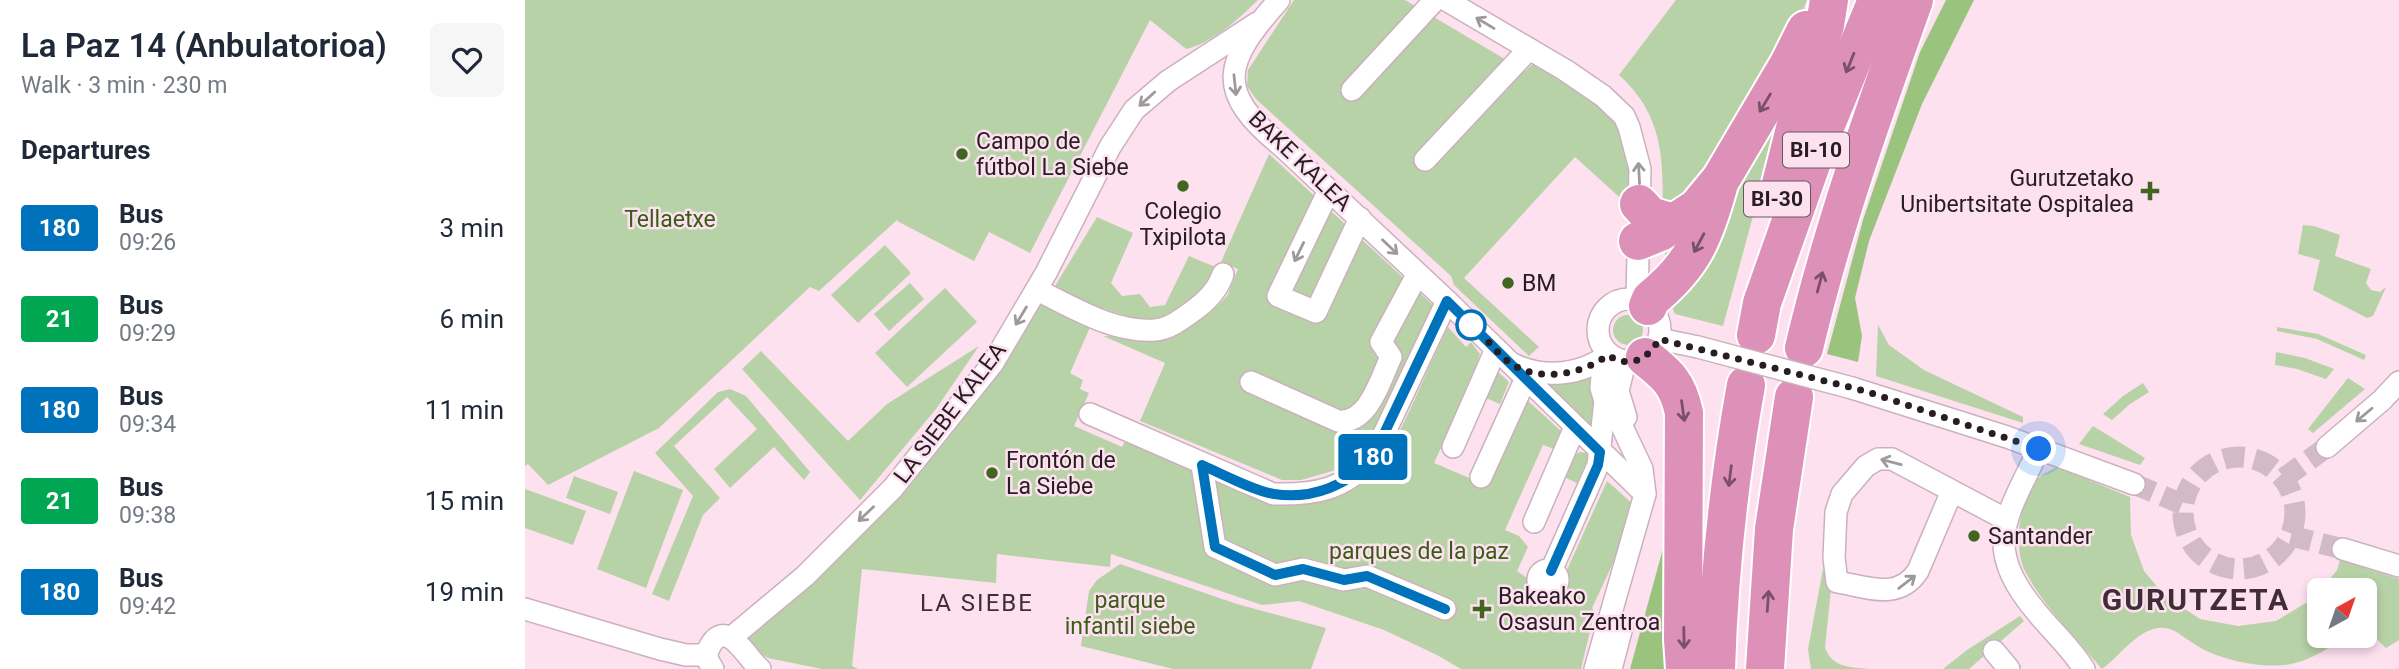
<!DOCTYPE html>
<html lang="en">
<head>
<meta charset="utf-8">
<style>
	:root { --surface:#fff; --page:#f6f6f7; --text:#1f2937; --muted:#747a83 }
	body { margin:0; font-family:Roboto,sans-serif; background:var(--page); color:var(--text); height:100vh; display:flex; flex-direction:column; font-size:26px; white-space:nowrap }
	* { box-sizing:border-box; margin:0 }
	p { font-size:23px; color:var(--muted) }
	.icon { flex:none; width:38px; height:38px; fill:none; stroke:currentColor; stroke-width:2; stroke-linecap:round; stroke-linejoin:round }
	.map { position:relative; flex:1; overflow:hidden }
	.drawer { display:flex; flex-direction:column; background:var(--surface); width:525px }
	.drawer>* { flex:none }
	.badge { padding:0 14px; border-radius:5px; font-size:24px; line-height:46px }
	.needle { width:46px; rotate:40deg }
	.fabs { position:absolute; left:1782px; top:578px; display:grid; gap:14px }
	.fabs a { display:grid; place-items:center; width:70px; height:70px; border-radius:10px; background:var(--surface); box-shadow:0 4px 10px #0003; font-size:35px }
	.you { position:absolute; width:35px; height:35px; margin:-18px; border:5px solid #fff; border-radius:50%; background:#1a73e8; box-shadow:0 0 0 10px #1a73e833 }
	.map>.badge { position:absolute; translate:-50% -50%; box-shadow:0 0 0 4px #fff }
	h2 { padding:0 21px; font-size:26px; line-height:63px }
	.round { display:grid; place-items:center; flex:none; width:74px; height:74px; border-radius:10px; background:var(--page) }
	.summary { display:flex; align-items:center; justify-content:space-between; height:119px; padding:0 21px }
	h1 { font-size:33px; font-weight:600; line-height:52px }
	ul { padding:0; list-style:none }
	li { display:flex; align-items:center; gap:21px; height:91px; padding:0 21px }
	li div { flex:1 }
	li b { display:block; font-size:26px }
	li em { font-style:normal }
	li .badge { min-width:77px; font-weight:700; text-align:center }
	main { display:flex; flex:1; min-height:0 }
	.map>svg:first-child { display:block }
	.green { fill:#b8d2a7 }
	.forest { fill:#9ac37e }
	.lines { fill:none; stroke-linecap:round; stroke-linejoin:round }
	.minor-tunnel { stroke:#d2bac6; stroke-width:21; stroke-dasharray:21 10; stroke-linecap:butt }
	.minor-casing { stroke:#cbb1bd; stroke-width:24 }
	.motorway-casing { stroke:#fff; stroke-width:42 }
	.minor { stroke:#fff; stroke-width:21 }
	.motorway { stroke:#dd91b9; stroke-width:38 }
	.minor-bridge-casing { stroke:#cbb1bd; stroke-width:24; stroke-linecap:butt }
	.minor-bridge { stroke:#fff; stroke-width:21 }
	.oneway { stroke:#9e999c }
	.oneway2 { stroke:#795166 }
	.line-casing { stroke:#fff; stroke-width:16 }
	.line { stroke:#0072bc; stroke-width:10 }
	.walk { stroke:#271d22; stroke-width:7; stroke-dasharray:0 12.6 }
	.poi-dot { fill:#406620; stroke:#fde1ef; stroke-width:2.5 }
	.stop-dot { fill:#fff; stroke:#0072bc; stroke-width:3.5 }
	.labels { text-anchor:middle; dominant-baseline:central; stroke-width:5; stroke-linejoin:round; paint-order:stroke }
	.shield { fill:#fde1ef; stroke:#675860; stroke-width:2 }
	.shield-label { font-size:21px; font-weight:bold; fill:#271d22 }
	.poi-label { font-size:23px; fill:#271d22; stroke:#fde1ef; text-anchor:start }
	.street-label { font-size:23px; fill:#271d22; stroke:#fde1ef }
	.park-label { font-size:23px; fill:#385d17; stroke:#fde1ef }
	.neighbourhood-label { font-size:24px; letter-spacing:2px; fill:#412d37; stroke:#fde1ef }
	.district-label { font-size:30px; font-weight:bold; letter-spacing:2px; fill:#412d37; stroke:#fde1ef }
</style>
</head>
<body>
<main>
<section class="drawer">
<div class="summary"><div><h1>La Paz 14 (Anbulatorioa)</h1><p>Walk · 3 min · 230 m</p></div><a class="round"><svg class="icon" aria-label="heart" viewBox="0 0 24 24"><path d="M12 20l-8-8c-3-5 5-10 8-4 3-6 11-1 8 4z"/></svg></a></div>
<h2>Departures</h2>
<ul>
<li><span class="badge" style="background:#0072bc;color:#fff">180</span><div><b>Bus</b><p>09:26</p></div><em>3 min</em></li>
<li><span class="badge" style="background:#00a651;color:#fff">21</span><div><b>Bus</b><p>09:29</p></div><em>6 min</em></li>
<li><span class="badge" style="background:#0072bc;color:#fff">180</span><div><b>Bus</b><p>09:34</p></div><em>11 min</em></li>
<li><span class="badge" style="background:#00a651;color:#fff">21</span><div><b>Bus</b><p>09:38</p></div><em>15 min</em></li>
<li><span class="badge" style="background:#0072bc;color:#fff">180</span><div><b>Bus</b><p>09:42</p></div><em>19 min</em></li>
</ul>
</section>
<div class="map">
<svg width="1874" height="669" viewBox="0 0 1874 669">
	<rect width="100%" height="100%" fill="#fde1ef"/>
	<g class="green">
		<path d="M0 0H733C714 19 687 43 661 49L625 20 505 253 464 232 449 261 372 221 373 219 294 291 285 287 134 428 23 485 3 464 0 466Z"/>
		<path d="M769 0H880L1000 71 1009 63C1041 83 1095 107 1103 147 1106 165 1105 184 1107 201L1102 204 1050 157 939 278 1014 347 1004 356 929 285 926 276 731 99 722 86 723 70Z"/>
		<path d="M1151 0H1282L1270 31 1262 92 1198 326 1150 314 1142 296C1141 267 1139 238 1138 209 1138 155 1137 114 1094 75Z"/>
		<polygon points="744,154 908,305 847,435 830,459 811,470 776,480 757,480 615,421 640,363 578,336 643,337 692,306 702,296 713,269 696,262"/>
		<polygon points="572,217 608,233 586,283 597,296 615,294 625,307 640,305 664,256 693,268 683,291 631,325 567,305 530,286"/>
		<polygon points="1778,225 1789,226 1815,235 1810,256 1846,269 1841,283 1846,290 1855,292 1861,287 1848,316 1842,318 1788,290 1795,260 1773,254"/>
		<polygon points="360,245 386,273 333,323 306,295"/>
		<polygon points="385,283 399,299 364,331 349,314"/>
		<polygon points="420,288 452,322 382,387 350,353"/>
		<path d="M508 297 566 325 545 373 558 380 555 389 564 393 549 426 597 447 602 437 778 503C844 497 864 455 889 401 900 376 911 352 923 327L941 347 946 342 955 354 947 380 909 463 961 485 1001 399 1037 432 1029 449 1018 445 980 530 994 536 1003 547 992 571 1019 590 1032 592 1082 481 1109 505 1105 527 1067 608 1072 615 1068 618 1056 669H936L912 655 859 630 774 601 737 605 586 554 585 567 472 554 471 583 337 569 327 666 333 669H297L243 658 209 639 346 513Z"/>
		<circle cx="1103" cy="330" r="15"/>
		<polygon points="1353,325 1364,345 1399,370 1498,417 1498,423 1351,376"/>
		<polygon points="1752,327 1793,334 1841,355 1839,360 1792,339 1752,331"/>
		<polygon points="454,346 411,409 335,500 217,369 236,351 323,441 362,404"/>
		<polygon points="1751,352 1780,358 1809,369 1801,379 1772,369 1750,365"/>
		<polygon points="972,371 984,382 975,404 961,398"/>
		<polygon points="1063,374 1073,397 1066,433 1007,376"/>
		<polygon points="1823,378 1840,389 1788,433 1783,429"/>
		<polygon points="1618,383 1624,392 1605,404 1587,420 1578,414 1598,396"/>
		<polygon points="205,389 221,396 285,472 279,480 249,447 205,488 189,469 232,429 202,397 149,446 195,498 178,515 144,601 127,594 168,496 130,453 193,392"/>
		<polygon points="1568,426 1620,458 1615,465 1554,444"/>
		<polygon points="1055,452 1062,453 1066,458 1054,484 1039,477 1047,456"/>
		<path d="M1532 467 1605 497 1606 535 1619 571 1639 595 1675 619 1713 626 1751 621 1789 598 1794 592V635H1821C1804 649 1781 663 1759 665 1733 668 1692 659 1671 645 1658 638 1649 626 1633 628 1611 631 1594 657 1577 669 1551 638 1519 607 1500 571 1488 548 1494 496 1513 478 1518 474 1526 470 1532 467Z"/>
		<polygon points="109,471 158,490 121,588 72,569"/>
		<polygon points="49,476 93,492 85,514 41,498"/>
		<polygon points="0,489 61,511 48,545 0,528"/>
		<polygon points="1815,560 1874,579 1874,640 1861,648 1839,627 1839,590 1796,590 1812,570"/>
		<polygon points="595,564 712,604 801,628 786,669 648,669 556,646 564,591 572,580"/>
		<path d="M1298 569 1307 579 1300 648C1308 668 1325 667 1344 669H1286L1283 649Z"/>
		<polygon points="1495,616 1499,621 1444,669 1418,669 1442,650"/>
	</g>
	<g class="forest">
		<polygon points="1421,0 1449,0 1397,104 1344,241 1330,298 1337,336 1333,362 1302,354 1338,220 1395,52"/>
		<polygon points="1145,523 1143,669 1105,669"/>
	</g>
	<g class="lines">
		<g class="minor-tunnel">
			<circle cx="1714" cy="513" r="56"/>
			<polyline points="1759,478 1802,447"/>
			<polyline points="1609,484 1657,504"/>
			<polyline points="1766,536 1818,549"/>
		</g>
		<defs>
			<g id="minor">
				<path d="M754 0C699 62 688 91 758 147L922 301 1120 494"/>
				<polyline points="921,0 1040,70 1078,96 1099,116 1104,127 1115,169 1112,299"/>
				<polyline points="827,90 910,0"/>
				<polyline points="900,160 1004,49"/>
				<polyline points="804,190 753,296 791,312 835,218"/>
				<path d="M512 290C548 307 588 333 630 330 644 329 657 319 668 311 682 301 693 290 698 274"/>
				<circle cx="1104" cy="330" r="31"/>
				<polyline points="1134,339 1173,347"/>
				<polyline points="1100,362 1093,391 1101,417"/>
				<path d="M990 365C1021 379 1056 375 1083 355"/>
				<path d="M726 382 813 421C844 424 855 380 866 357L856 342 892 275"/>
				<polyline points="1327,388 1482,437 1609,484"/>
				<path d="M565 414 748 494C790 495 820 490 848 457L922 301"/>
				<polyline points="928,447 971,349"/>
				<polyline points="1802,447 1857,400 1874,382"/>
				<path d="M1514 449C1480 520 1456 547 1514 615 1529 633 1547 649 1559 669"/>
				<polyline points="677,465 690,547 750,575 778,569 819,580 842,576 920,609"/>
				<polyline points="956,477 1001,378"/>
				<path d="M1427 491 1393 571C1373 601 1343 587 1312 582L1309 558 1311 512 1317 494 1341 466 1353 459H1367L1482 520"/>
				<polyline points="1009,522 1050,427"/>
				<polyline points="1818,549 1874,566"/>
				<circle cx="1023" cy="580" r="10"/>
				<polyline points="1026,571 1073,465 1080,401"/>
				<polyline points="0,609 135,649 161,655 182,655"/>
				<polyline points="207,637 280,576 368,488 468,363 521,273 585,147 609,110 643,81 732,23"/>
				<polyline points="1469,651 1484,669"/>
				<path d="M188 669C183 661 180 657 184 648 201 614 223 660 235 669"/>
				<polyline points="1070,669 1120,494 1117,469 1093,418 1080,401 1076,388 1078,366 1089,358"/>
				<polyline points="1086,669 1097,627"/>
			</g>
			<g id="motorway">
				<polyline points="1256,184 1278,97 1300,25 1304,0"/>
				<polyline points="1114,204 1125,216 1148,223"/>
				<polyline points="1113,241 1135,232 1172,208 1196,179 1264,64 1281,30"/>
				<path d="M1123 306 1126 299C1168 265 1179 237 1193 187"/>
				<polyline points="1231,335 1237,303 1295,139 1352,0"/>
				<path d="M1279 348C1307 229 1348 115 1389 0"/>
				<path d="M1120 357C1143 375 1153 384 1159 413L1158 639 1160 669"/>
				<path d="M1191 669C1194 573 1204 479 1221 385"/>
				<polyline points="1240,669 1249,529 1269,397"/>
			</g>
		</defs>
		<use href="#minor" class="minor-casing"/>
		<use href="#motorway" class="motorway-casing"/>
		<use href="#minor" class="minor"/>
		<use href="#motorway" class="motorway"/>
		<defs>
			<polyline id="minor-bridge" points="1173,347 1327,388"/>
		</defs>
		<use href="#minor-bridge" class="minor-bridge-casing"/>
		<use href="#minor-bridge" class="minor-bridge"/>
	</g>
	<defs><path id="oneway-shaft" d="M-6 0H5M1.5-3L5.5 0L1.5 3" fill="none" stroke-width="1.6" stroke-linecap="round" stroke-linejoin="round" transform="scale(1.75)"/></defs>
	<g class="oneway">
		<use href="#oneway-shaft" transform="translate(960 23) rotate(-149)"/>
		<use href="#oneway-shaft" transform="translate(710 85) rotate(84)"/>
		<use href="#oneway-shaft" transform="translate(622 99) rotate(138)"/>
		<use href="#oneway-shaft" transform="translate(1114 173) rotate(-93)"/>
		<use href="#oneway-shaft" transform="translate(865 247) rotate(44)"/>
		<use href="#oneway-shaft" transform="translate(774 252) rotate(116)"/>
		<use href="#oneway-shaft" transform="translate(496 316) rotate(121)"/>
		<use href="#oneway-shaft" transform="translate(1839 415) rotate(140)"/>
		<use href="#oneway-shaft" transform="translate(1366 462) rotate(-165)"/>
		<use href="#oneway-shaft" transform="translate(341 514) rotate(136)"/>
		<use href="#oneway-shaft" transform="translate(1382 582) rotate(-38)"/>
	</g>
	<g class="oneway2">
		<use href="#oneway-shaft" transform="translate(1325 63) rotate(112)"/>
		<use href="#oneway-shaft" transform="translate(1240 103) rotate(121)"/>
		<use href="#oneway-shaft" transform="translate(1174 243) rotate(118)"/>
		<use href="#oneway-shaft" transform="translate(1295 282) rotate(-75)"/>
		<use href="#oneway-shaft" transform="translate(1158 411) rotate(82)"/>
		<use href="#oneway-shaft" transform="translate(1205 476) rotate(97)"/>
		<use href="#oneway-shaft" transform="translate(1243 601) rotate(-86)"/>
		<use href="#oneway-shaft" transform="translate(1159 638) rotate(89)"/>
	</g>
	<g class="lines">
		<defs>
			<path id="line" d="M920 609 842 576 819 580 778 569 750 575 690 547 677 465C697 474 729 491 749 494 787 500 824 485 848 457L922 301 1075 452 1073 465 1026 571"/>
		</defs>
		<use href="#line" class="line-casing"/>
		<use href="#line" class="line"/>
		<path class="walk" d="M946 325C956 331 970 352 984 362 1013 383 1056 375 1083 355 1104 369 1123 360 1134 339L1340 391 1514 449"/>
	</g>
	<g class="poi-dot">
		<circle cx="437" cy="154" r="7"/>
		<circle cx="658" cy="186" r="7"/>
		<path d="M1621.5 180.5h7v7h7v7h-7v7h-7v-7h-7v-7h7z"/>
		<circle cx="983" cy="283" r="7"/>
		<circle cx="467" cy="473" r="7"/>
		<circle cx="1449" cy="536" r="7"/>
		<path d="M953.5 598.5h7v7h7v7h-7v7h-7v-7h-7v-7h7z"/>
	</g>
	<circle class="stop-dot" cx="946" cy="325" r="14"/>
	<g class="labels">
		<g class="shield">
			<rect x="1258" y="132.5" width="66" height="35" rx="5"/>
			<rect x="1219" y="181.5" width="66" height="35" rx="5"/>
		</g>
		<g class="shield-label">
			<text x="1291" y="150">BI-10</text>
			<text x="1252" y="199">BI-30</text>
		</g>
		<g class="poi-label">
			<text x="451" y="141">Campo de<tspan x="451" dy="26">fútbol La Siebe</tspan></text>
			<text x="1609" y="178" text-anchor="end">Gurutzetako<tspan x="1609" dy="26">Unibertsitate Ospitalea</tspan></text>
			<text x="658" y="211" text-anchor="middle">Colegio<tspan x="658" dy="26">Txipilota</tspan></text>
			<text x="997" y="283">BM</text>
			<text x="481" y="460">Frontón de<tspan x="481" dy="26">La Siebe</tspan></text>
			<text x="1463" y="536">Santander</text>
			<text x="973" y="596">Bakeako<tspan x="973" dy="26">Osasun Zentroa</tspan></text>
		</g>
		<g class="street-label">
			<text transform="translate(775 161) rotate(44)">BAKE KALEA</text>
			<text transform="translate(425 413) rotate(-53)">LA SIEBE KALEA</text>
		</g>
		<g class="park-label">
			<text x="145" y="219">Tellaetxe</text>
			<text x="894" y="551">parques de la paz</text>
			<text x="605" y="600">parque<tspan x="605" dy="26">infantil siebe</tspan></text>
		</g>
		<g class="neighbourhood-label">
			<text x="452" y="603">LA SIEBE</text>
		</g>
		<g class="district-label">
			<text x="1671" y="599">GURUTZETA</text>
		</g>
	</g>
</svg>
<div class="fabs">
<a><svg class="needle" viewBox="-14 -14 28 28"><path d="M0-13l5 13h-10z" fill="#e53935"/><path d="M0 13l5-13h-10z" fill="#747a83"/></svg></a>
</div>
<div class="you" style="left:1514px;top:449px"></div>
<b class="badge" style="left:848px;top:457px;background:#0072bc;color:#fff">180</b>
</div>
</main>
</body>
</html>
